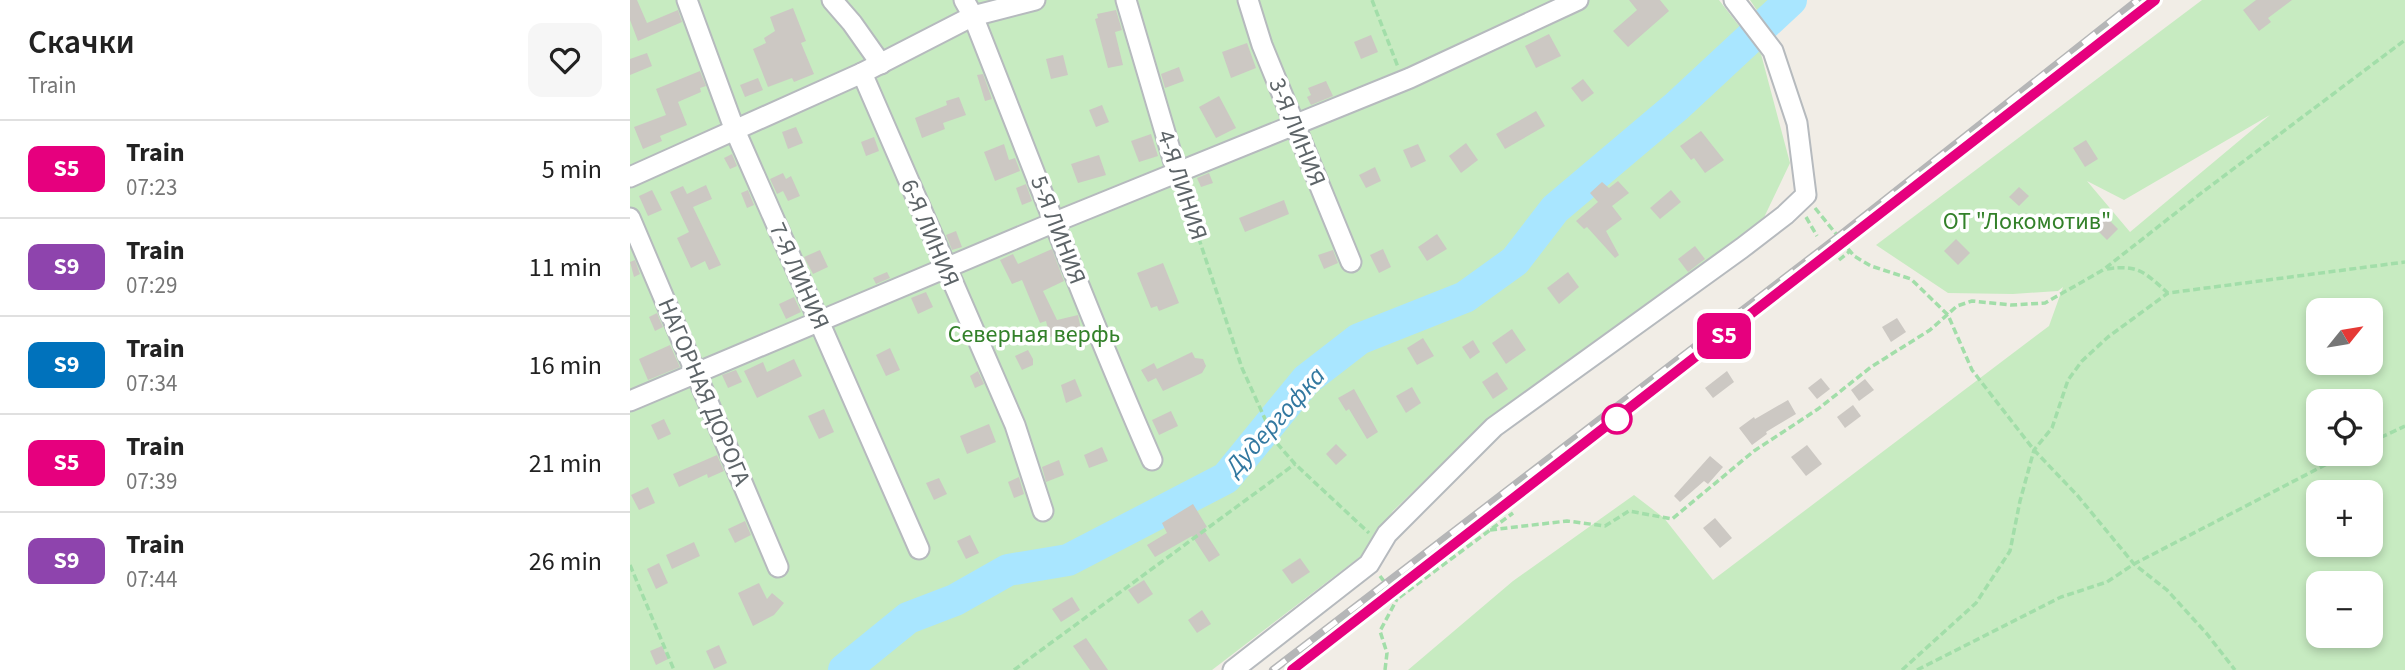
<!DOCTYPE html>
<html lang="en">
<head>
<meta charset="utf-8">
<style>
	:root { --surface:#fff; --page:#f6f6f6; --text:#222; --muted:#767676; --line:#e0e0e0 }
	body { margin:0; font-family:"Source Sans 3",sans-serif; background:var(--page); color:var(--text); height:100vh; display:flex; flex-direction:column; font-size:26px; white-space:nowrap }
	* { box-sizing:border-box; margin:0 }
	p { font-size:23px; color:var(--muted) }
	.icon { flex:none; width:38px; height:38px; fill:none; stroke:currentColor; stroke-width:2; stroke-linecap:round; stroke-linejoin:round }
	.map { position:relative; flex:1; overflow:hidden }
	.details { display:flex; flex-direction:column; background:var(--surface); width:630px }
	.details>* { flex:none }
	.badge { padding:0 14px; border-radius:10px; font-size:24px; line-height:46px }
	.needle { width:46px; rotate:60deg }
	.buttons { position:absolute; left:1676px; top:298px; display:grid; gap:14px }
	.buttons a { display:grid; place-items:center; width:77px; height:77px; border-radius:14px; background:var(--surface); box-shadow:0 4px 10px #0003; font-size:35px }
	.map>.badge { position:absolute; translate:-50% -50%; box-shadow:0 0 0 4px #fff }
	.round { display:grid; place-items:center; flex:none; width:74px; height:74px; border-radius:14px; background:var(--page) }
	.summary { display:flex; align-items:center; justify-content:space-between; height:119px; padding:0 28px }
	h1 { font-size:33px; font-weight:600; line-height:52px }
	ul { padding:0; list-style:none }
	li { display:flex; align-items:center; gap:21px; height:98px; padding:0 28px; border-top:2px solid var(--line) }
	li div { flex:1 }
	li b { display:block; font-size:26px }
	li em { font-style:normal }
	li .badge { min-width:77px; font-weight:700; text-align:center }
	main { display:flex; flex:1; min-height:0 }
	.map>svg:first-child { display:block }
	.green { fill:#c7ebc1; fill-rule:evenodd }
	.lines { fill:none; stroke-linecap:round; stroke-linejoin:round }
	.river { stroke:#a9e6ff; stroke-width:32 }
	.building { fill:#ccc8c3 }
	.minor-casing { stroke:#b6babe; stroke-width:23 }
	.path { stroke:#a2dea9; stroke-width:3.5; stroke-dasharray:7 3.5; stroke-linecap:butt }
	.minor { stroke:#fff; stroke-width:19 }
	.rail-casing { stroke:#b5b6b7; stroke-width:8 }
	.rail { stroke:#fff; stroke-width:5; stroke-dasharray:16; stroke-linecap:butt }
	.line-casing { stroke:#fff; stroke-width:16 }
	.line { stroke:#e6007e; stroke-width:10 }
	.stop-dot { fill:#fff; stroke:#e6007e; stroke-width:3.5 }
	.labels { text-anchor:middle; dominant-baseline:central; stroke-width:7; stroke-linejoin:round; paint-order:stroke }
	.street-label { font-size:24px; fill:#5d6468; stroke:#fff }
	.park-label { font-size:24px; fill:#33812a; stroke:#fff }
	.water-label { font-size:26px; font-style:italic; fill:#3278a0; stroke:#fff }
</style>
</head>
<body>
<main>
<section class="details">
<div class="summary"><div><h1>Скачки</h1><p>Train</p></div><a class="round"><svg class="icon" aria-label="heart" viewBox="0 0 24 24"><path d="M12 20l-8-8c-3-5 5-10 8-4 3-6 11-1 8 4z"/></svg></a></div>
<ul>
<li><span class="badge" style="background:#e6007e;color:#fff">S5</span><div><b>Train</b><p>07:23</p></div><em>5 min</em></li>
<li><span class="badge" style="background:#8e44ad;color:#fff">S9</span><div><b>Train</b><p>07:29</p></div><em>11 min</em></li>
<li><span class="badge" style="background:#0072bc;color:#fff">S9</span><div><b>Train</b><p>07:34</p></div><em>16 min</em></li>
<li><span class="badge" style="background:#e6007e;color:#fff">S5</span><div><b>Train</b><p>07:39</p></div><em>21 min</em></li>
<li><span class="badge" style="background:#8e44ad;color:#fff">S9</span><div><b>Train</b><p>07:44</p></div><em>26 min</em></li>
</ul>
</section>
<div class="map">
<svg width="1775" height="670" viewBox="0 0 1775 670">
	<rect width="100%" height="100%" fill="#f1ede6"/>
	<g class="green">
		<polygon points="0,0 1089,0 1131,54 1160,163 1128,230 857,420 763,511 731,556 582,670 0,670"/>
		<polygon points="1120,0 1147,0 1130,15"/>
		<path d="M1572 0H1775V670H778L883 581 1004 495 1034 518 1083 580 1419 326 1433 287 1428 291 1383 294 1318 293 1246 245ZM1640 115 1500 232 1457 181 1494 200ZM1689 310H1741V362H1689ZM1689 401H1741V453H1689ZM1689 492H1741V544H1689ZM1689 583H1741V635H1689Z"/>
	</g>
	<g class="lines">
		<polyline class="river" points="214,670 278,618 325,600 378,570 438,560 596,478 676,380 729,339 835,297 885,261 925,209 1047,106 1161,0"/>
	</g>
	<g class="building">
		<polygon points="0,0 7,0 17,23 48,10 52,22 8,41 0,20"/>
		<polygon points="999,0 1030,0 1039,11 998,47 983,31 1007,10"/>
		<polygon points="1626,0 1662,0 1638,18 1641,22 1629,31 1613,10"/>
		<polygon points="163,8 176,41 171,43 184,74 164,82 162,78 138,87 123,49 136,43 134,38 145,31 140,17"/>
		<polygon points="486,10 492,30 485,32 493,65 478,68 465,19 468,18 467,14"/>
		<polygon points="919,34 931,56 906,68 895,46"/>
		<polygon points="741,35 748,52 731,59 724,42"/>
		<polygon points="617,43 626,68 601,78 592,52"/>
		<polygon points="17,53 22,66 0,75 0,59"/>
		<polygon points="433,55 438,75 421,79 416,59"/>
		<polygon points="549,67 554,81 535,88 531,74"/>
		<polygon points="70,71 76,86 70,88 71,92 48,102 57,125 30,136 32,141 13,149 4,127 36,115 26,89"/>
		<polygon points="353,74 362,99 355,101 347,75"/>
		<polygon points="128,78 133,90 115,97 110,85"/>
		<polygon points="953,79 964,93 952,102 941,88"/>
		<polygon points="696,81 703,96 681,105 677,97 681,95 678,88"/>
		<polygon points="589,96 606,128 586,138 569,107"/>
		<polygon points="329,97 336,115 313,123 315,129 292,138 285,118 317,105 316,101"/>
		<polygon points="472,105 479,122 466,127 459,110"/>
		<polygon points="906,111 915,126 875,149 866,134"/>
		<polygon points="166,127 173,143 158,149 152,132"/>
		<polygon points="1071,131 1094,160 1075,173 1064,158 1061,160 1050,146"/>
		<polygon points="521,134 528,156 509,162 501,141"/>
		<polygon points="244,137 249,151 236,156 231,142"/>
		<polygon points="1456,140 1468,159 1455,167 1443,148"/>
		<polygon points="836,143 848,160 831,173 819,156"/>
		<polygon points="374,144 379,160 385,158 390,171 365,181 354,152"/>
		<polygon points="788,144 796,161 781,168 773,150"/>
		<polygon points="102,154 107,166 100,169 94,158"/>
		<polygon points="469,155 476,175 448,183 441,164"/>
		<polygon points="745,167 751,181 736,188 729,175"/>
		<polygon points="153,173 156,179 161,176 170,196 158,201 153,191 147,194 140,179"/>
		<polygon points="579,173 583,183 571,187 567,178"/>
		<polygon points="988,181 999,193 982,206 992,219 976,231 989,255 985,258 957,227 954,229 946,221 968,202 960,193 972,182 979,188"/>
		<polygon points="396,184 402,201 392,205 386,188"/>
		<polygon points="76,185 82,199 63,207 91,265 79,270 75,261 61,268 47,238 59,232 40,192 53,186 57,194"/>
		<polygon points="1389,187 1399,196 1389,206 1379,197"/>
		<polygon points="22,190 32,210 18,216 9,196"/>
		<polygon points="118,190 124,205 117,208 111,193"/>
		<polygon points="1041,190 1051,202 1030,219 1020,208"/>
		<polygon points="654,200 659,214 615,232 609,218"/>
		<polygon points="1474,215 1488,229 1477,240 1463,226"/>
		<polygon points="326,231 332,247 322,250 316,235"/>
		<polygon points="807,234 817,249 797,261 788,247"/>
		<polygon points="1326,239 1340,253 1328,265 1314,251"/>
		<polygon points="1065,246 1075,259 1058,272 1048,259"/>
		<polygon points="422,249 434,281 413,291 427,320 448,315 451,329 420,337 416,321 410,323 392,280 382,284 370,260 383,254 388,264"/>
		<polygon points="753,249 761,267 749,273 740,255"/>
		<polygon points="190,250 198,267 183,274 174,257"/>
		<polygon points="703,250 708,263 694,269 688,255"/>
		<polygon points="5,260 10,274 4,277 0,262"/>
		<polygon points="533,263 549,303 529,311 527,306 521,308 507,273"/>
		<polygon points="257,272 260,278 246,284 243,278"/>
		<polygon points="938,272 949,287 929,304 917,288"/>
		<polygon points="296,292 303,307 288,314 281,298"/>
		<polygon points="164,297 171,312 156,319 149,304"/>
		<polygon points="27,313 33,327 25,331 19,317"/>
		<polygon points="1267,318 1276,332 1261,342 1252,327"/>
		<polygon points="882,329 896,350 876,364 862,343"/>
		<polygon points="793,338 804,356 787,365 777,348"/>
		<polygon points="843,340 850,352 840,359 832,347"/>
		<polygon points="40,345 50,367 18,380 9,359"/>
		<polygon points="260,348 270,370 256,376 246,355"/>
		<polygon points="398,350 403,359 403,365 392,370 385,356"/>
		<polygon points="562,352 565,358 573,359 576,366 572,373 533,391 526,378 518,382 511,370 524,363 527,369"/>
		<polygon points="164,359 172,376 127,398 114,371 133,362 137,372"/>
		<polygon points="106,370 112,382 98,388 92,375"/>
		<polygon points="348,371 354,384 345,388 340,376"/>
		<polygon points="1097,371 1104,382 1083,398 1075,388"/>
		<polygon points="867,372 878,389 863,399 852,382"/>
		<polygon points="1191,378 1200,389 1187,399 1178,388"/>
		<polygon points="445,379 452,396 436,403 431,385"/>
		<polygon points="1235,379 1244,390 1229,401 1221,390"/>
		<polygon points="782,387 791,403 776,413 766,396"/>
		<polygon points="724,389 748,432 737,439 719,409 716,411 708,398"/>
		<polygon points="1158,400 1166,414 1136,432 1137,434 1122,445 1109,428 1124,417 1125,419"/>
		<polygon points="1223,405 1231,416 1215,428 1207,417"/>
		<polygon points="194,409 204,432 189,439 178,416"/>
		<polygon points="541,411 548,426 529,435 522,420"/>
		<polygon points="34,419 41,434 28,440 21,425"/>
		<polygon points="359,424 366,442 337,454 330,436"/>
		<polygon points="706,444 717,455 706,465 696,454"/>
		<polygon points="1177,445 1192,464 1176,476 1161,457"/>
		<polygon points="472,447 478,461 459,468 454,455"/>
		<polygon points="87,455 94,471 78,478 77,474 49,487 43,474"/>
		<polygon points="1080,456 1093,467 1078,484 1074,481 1050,502 1044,496"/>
		<polygon points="429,460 434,475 416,482 412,467"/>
		<polygon points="389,477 394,494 384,498 378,482"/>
		<polygon points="309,478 317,494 304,500 296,483"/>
		<polygon points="18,487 25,503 9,510 1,495"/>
		<polygon points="563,504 577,527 573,529 590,555 579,562 562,536 525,557 517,545 537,533 532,523"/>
		<polygon points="1085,518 1102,538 1090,548 1073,528"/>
		<polygon points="115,521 121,535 105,543 98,529"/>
		<polygon points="340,535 349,553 336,559 327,541"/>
		<polygon points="64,542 70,556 42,569 36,555"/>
		<polygon points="670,558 680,572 662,584 652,570"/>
		<polygon points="29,563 38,583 26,589 17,569"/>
		<polygon points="514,580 523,594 508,604 498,590"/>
		<polygon points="129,583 137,599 142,593 154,603 144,615 123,626 108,593"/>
		<polygon points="442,597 450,610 431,622 422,609"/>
		<polygon points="572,610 581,624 567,633 558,620"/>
		<polygon points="456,638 478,670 460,670 443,646"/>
		<polygon points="89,645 97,663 84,669 76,651"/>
		<polygon points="32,646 38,659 26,665 20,651"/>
	</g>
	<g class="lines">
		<defs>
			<g id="minor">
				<polyline points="57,0 104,128 289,549"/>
				<polyline points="202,0 222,23 251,64"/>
				<path d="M334 0 343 16C402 165 458 314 522 460"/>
				<polyline points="496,0 547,173"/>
				<polyline points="618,0 632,45 721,262"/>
				<polyline points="232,73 385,425 413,511"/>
				<polyline points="0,177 232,73 343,16 405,0"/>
				<polyline points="0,218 148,567"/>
				<polyline points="0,401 425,222 780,78 948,0"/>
				<polyline points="603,670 739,564 757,534 864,427 1112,248 1155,215 1176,195 1167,123 1143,51 1104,0"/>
			</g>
		</defs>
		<use href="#minor" class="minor-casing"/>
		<g class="path">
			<polyline points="742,0 768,67"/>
			<polyline points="552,188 612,368 645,441 665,464 739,533"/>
			<polyline points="1185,208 1224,256 1241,266 1281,279 1318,315 1342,370 1404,450 1447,495 1504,564 1537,590 1577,634 1605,670"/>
			<polyline points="1176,217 1187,236"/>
			<polyline points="1209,260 1220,251"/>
			<path d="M1477 269C1509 264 1515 273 1538 293L1775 262"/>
			<polyline points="1741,442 1775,426"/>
			<polyline points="860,530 937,521 975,526 999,511 1042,519 1124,451 1188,409 1241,367 1300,330 1327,306 1342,301 1381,305 1415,303 1473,270 1566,197 1775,40"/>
			<polyline points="0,565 44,670"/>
			<polyline points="750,576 767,599 883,513"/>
			<polyline points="384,670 665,464"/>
			<polyline points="755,670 757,653 750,631 767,599"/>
			<polyline points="1272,670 1346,603 1380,551 1390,501 1404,450 1422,428 1438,380 1452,361 1478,337 1538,293"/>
			<polyline points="1287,670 1431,597 1477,582 1504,564 1718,453"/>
		</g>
		<use href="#minor" class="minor"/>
		<defs>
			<g id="rail">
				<polyline points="1500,19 1525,0"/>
				<polyline points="643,670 1208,237 1508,0"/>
				<polyline points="662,670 879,504"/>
			</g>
		</defs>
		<use href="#rail" class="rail-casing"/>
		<use href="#rail" class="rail"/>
	</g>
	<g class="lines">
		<defs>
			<polyline id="line" points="662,670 1525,0"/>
		</defs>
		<use href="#line" class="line-casing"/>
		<use href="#line" class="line"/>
	</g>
	<circle class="stop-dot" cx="987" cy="419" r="14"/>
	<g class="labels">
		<g class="street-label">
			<text transform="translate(667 132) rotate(68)">3-Я ЛИНИЯ</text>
			<text transform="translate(552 185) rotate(72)">4-Я ЛИНИЯ</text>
			<text transform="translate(428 230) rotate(69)">5-Я ЛИНИЯ</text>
			<text transform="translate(300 233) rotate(67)">6-Я ЛИНИЯ</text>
			<text transform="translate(169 276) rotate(66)">7-Я ЛИНИЯ</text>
			<text transform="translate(74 392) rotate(67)">НАГОРНАЯ ДОРОГА</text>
		</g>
		<g class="park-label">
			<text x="1397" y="221">ОТ "Локомотив"</text>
			<text x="404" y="334">Северная верфь</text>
		</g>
		<g class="water-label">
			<text transform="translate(645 421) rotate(-48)">Дудергофка</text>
		</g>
	</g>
</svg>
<div class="buttons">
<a><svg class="needle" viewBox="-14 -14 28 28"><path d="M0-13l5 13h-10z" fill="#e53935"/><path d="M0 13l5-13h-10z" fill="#767676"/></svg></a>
<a><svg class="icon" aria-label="locate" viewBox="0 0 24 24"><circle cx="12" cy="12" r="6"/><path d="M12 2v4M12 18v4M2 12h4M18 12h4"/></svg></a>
<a>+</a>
<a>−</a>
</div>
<b class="badge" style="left:1094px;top:336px;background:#e6007e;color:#fff">S5</b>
</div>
</main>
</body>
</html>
